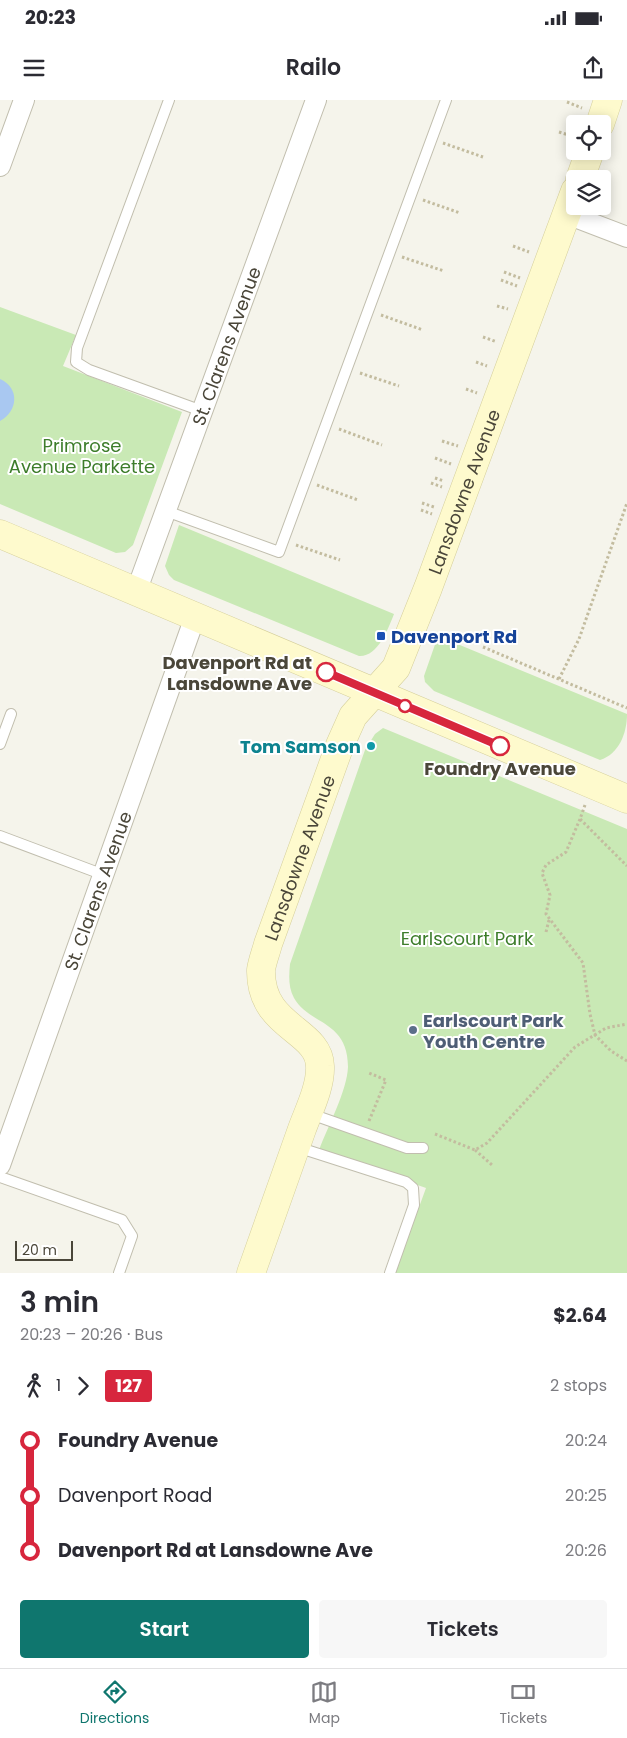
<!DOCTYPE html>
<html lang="en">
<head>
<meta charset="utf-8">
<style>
	:root { --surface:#fff; --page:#f7f7f7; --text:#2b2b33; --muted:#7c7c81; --line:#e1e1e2; --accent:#0f766e }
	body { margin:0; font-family:Poppins,sans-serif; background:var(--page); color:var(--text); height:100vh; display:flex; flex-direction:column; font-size:19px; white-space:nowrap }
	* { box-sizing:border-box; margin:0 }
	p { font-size:16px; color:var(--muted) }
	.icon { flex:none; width:28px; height:28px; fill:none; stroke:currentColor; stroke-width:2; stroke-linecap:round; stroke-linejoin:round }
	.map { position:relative; height:1173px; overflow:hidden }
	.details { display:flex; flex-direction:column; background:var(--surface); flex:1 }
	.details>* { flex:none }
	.badge { padding:0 10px; border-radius:4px; font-size:18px; line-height:32px }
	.buttons { position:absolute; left:566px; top:15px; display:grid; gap:10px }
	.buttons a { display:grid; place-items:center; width:45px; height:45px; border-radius:5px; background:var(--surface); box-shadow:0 2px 12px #0003; font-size:25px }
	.scale { position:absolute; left:15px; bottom:12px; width:58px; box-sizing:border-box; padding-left:5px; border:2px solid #4a4639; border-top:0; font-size:14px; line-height:18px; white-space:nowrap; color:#4a4639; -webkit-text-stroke:4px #fff; paint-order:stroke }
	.map>.badge { position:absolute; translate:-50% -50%; box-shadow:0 0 0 2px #fff }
	.legs { display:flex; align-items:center; gap:8px; height:55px; padding:0 20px; font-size:16px }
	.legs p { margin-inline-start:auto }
	.summary { display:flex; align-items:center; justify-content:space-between; height:85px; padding:0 20px }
	h1 { font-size:28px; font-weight:600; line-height:38px }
	.primary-button { display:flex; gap:10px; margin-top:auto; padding:10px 20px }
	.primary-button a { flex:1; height:58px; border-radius:5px; background:var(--accent); color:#fff; font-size:20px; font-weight:600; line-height:58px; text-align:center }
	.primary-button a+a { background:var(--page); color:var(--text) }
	ul { padding:0 20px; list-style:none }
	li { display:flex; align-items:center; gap:18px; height:55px; font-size:19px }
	li i { display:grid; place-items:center; width:8px; height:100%; margin:0 6px; background:currentColor }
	li i::after { content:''; width:12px; height:12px; margin:-6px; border:4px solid; border-radius:50%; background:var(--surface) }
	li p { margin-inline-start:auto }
	li:first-child i { background:linear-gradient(#0000 50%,currentColor 0) }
	li:last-child i { background:linear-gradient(currentColor 50%,#0000 0) }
	.status { display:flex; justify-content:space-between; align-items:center; height:35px; padding:0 25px; background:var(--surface); direction:ltr }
	.status svg { height:14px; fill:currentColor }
	header { display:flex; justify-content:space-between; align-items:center; height:65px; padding:0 20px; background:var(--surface); font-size:22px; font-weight:600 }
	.tabs { display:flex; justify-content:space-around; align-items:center; height:70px; border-top:1px solid var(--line); background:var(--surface); font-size:14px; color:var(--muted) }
	.tabs a { display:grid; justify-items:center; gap:2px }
	.tabs .active { color:var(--accent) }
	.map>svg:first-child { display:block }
	.green { fill:#c9e9b5 }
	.water { fill:#a9c8f1 }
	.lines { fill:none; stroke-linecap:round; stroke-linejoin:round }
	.lane-casing { stroke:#c1beae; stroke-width:12 }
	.street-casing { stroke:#c1beae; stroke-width:22 }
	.secondary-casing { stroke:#d5cf9b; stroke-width:29 }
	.path { stroke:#c3bc9f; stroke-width:3; stroke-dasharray:2.5 2.5; stroke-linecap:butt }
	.lane { stroke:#fff; stroke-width:10 }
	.street { stroke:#fff; stroke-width:20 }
	.secondary { stroke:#fefacd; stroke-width:28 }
	.line-1-casing { stroke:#fff; stroke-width:11 }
	.line-1 { stroke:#d7263d; stroke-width:8 }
	.transit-dot { fill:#1a4fb4; stroke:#fff; stroke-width:2 }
	.stop-1-dot { fill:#fff; stroke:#d7263d; stroke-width:2.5 }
	.culture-dot { fill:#0f9aa8; stroke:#fff; stroke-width:2 }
	.service-dot { fill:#5c6f8a; stroke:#fff; stroke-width:2 }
	.labels { text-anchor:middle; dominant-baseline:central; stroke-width:4; stroke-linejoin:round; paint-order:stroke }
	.street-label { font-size:18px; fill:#4a4639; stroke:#fff }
	.park-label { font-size:18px; fill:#3d7d2b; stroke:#fff }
	.transit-label { font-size:18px; font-weight:bold; fill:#164399; stroke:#fff; text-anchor:start }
	.stop-label { font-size:18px; font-weight:bold; fill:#4a4639; stroke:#fff; text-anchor:end }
	.culture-label { font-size:18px; font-weight:bold; fill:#0d838f; stroke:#fff; text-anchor:end }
	.service-label { font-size:18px; font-weight:bold; fill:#4e5e75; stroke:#fff; text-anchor:start }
</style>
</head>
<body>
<div class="status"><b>20:23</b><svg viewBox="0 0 49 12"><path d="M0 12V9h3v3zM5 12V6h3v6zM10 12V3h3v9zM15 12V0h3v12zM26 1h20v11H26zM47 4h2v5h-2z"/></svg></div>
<header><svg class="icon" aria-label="menu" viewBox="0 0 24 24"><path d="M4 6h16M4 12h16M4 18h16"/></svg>Railo<svg class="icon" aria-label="share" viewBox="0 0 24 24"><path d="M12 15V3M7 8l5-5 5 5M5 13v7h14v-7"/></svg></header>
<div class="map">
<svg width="627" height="1173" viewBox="0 0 627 1173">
	<rect width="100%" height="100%" fill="#f5f4eb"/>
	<g class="green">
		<polygon points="0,207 76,235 63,266 182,312 133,445 125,452 116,453 0,404"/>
		<path d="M179 425 394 514C388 529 378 557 359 556L174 480 169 475 165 466Z"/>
		<path d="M438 536 627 614C627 633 619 654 600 660L434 591 425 582 424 576Z"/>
		<path d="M383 628 627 729V1173H395L426 1088 319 1050C328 1026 347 991 348 967 348 920 309 925 294 898 288 887 289 875 290 864L365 650 375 634Z"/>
	</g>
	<path class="water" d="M0 279C20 288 18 311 0 321Z"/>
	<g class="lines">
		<defs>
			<g id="lane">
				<polyline points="169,0 77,248 76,262 89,270 202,311"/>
				<polyline points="166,411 279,452 446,0"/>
				<polyline points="0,644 11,614"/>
				<polyline points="0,736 104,775"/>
				<polyline points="308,1013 407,1048 423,1048"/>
				<polyline points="297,1047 406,1082 413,1088 414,1105 390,1173"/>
				<polyline points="0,1077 122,1120 132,1136 119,1173"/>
			</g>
			<g id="street">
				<polyline points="0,66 24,0"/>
				<polyline points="567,114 627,137"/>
				<path id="s1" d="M136 492 316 0"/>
				<path id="s2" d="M0 1065 195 517"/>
			</g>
			<g id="secondary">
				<polyline points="600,24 608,0"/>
				<polyline points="580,79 590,51"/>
				<polyline points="0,434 627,699"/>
				<path id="s3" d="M251 1173C268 1125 285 1077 302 1029 309 1010 321 986 320 966 319 929 260 928 261 870 262 862 266 852 268 844L340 645 353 616 396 568 428 488 575 91"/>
			</g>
		</defs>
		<use href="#lane" class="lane-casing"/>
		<use href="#street" class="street-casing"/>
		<use href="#secondary" class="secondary-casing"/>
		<g class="path">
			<polyline points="567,2 582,8"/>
			<polyline points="559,32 572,36"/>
			<polyline points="443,43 483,57"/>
			<polyline points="423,100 460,113"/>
			<polyline points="513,146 529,152"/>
			<polyline points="402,157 444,171"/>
			<polyline points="504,172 520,178"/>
			<polyline points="501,180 517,186"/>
			<polyline points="497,206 508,209"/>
			<polyline points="381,215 423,230"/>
			<polyline points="483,237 497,242"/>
			<polyline points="476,262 487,266"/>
			<polyline points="360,273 399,286"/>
			<polyline points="466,289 477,293"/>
			<polyline points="339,329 382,345"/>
			<polyline points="442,341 458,346"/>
			<polyline points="435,358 451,364"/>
			<polyline points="435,378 444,381"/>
			<polyline points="431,383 442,387"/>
			<polyline points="317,385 358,400"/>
			<polyline points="422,403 434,407"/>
			<polyline points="421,410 432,414"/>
			<polyline points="296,445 340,460"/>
			<polyline points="483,547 627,608"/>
			<polyline points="559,579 579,539 627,403"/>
			<polyline points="585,705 580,719 627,766"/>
			<polyline points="580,719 566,752 546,765 542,773 550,795 546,814 583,863 590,914 595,935 611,951 627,961"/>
			<polyline points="546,832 549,820"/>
			<polyline points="369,1021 386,980 369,973"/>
			<polyline points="435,1034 475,1050 487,1043 575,947 606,928 627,924"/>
			<polyline points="475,1050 492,1065"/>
		</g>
		<use href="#lane" class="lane"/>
		<use href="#street" class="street"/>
		<use href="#secondary" class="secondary"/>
	</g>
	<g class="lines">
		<defs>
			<polyline id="line-1" points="326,572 500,646"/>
		</defs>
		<use href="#line-1" class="line-1-casing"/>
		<use href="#line-1" class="line-1"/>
	</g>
	<rect class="transit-dot" x="376" y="531" width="10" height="10" rx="2.5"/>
	<g class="stop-1-dot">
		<circle cx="326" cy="572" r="9"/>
		<circle cx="405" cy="606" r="6"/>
		<circle cx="500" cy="646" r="9"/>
	</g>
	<circle class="culture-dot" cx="371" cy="646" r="5"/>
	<circle class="service-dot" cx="413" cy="930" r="5"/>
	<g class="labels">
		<g class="street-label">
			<text stroke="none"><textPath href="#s1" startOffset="262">St. Clarens Avenue</textPath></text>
			<text stroke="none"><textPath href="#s3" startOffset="860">Lansdowne Avenue</textPath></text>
			<text stroke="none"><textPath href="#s3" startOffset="455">Lansdowne Avenue</textPath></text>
			<text stroke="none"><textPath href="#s2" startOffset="291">St. Clarens Avenue</textPath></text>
		</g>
		<g class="park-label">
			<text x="82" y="345">Primrose<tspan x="82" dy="21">Avenue Parkette</tspan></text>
			<text x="467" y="838">Earlscourt Park</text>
		</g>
		<g class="transit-label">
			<text x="391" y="536">Davenport Rd</text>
		</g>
		<g class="stop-label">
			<text x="312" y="562">Davenport Rd at<tspan x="312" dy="21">Lansdowne Ave</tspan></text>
			<text x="500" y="668" text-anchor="middle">Foundry Avenue</text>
		</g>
		<g class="culture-label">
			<text x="361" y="646">Tom Samson</text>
		</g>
		<g class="service-label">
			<text x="423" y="920">Earlscourt Park<tspan x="423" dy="21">Youth Centre</tspan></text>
		</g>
	</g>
</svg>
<div class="buttons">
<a><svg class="icon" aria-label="locate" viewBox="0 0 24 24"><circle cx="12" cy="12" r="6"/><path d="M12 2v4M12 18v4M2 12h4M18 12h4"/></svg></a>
<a><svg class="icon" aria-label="layers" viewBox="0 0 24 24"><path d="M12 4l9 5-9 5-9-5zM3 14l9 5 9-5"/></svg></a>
</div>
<div class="scale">20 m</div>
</div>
<section class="details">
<div class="summary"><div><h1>3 min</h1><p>20:23 – 20:26 · Bus</p></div><b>$2.64</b></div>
<div class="legs"><svg class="icon" aria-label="walk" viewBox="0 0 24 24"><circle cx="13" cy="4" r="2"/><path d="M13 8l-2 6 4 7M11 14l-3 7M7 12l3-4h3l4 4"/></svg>1<svg class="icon" aria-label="forward" viewBox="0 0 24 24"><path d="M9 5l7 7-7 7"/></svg><b class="badge" style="background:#d7263d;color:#fff">127</b><p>2 stops</p></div>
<ul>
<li><i style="color:#d7263d"></i><b>Foundry Avenue</b><p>20:24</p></li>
<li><i style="color:#d7263d"></i><span>Davenport Road</span><p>20:25</p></li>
<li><i style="color:#d7263d"></i><b>Davenport Rd at Lansdowne Ave</b><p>20:26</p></li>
</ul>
<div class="primary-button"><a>Start</a><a>Tickets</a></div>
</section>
<nav class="tabs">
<a class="active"><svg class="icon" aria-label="directions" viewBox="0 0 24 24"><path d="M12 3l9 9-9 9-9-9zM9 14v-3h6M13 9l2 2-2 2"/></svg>Directions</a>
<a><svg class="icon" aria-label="map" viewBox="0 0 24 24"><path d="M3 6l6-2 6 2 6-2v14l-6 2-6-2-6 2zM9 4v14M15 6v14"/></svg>Map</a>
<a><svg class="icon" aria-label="tickets" viewBox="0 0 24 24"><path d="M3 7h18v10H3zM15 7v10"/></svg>Tickets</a>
</nav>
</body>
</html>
